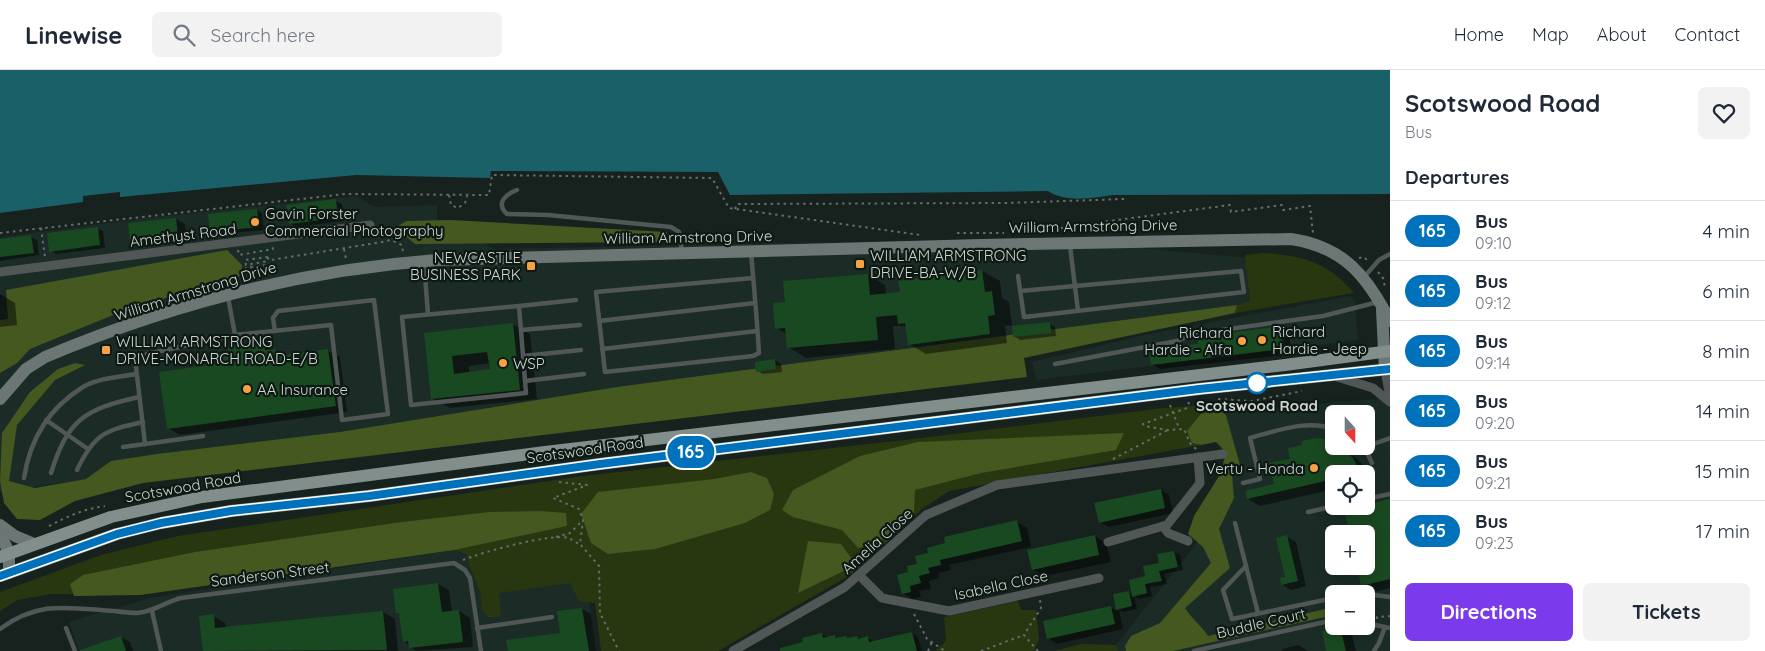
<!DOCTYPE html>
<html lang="en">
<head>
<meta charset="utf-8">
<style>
	:root { --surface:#fff; --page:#f2f2f3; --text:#1f2937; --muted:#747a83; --line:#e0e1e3; --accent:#7c3aed }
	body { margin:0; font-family:Quicksand,sans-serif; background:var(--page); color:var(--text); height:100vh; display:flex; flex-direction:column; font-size:19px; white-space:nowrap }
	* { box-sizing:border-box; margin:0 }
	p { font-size:16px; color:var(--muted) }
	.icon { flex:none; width:28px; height:28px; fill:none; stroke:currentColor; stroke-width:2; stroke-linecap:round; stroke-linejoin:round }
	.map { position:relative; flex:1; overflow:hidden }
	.panel { display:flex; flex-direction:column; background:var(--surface); width:375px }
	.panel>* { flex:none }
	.badge { padding:0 10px; border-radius:16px; font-size:18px; line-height:32px }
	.needle { width:32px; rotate:159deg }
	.tools { position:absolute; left:1325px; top:335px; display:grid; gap:10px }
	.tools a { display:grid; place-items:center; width:50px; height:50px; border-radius:8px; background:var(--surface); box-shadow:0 2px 12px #0003; font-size:25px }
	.map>.badge { position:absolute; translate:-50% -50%; box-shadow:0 0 0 2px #fff }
	h2 { padding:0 15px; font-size:19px; line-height:45px }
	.round { display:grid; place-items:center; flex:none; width:52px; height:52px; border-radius:8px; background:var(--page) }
	.overview { display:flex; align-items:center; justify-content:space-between; height:85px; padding:0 15px }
	h1 { font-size:24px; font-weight:700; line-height:38px }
	.button { display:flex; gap:10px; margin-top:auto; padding:10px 15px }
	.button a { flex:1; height:58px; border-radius:8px; background:var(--accent); color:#fff; font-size:20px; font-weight:700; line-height:58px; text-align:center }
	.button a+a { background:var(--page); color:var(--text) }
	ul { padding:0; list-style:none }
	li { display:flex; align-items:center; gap:15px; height:60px; padding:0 15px; border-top:1px solid var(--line) }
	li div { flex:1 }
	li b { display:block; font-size:19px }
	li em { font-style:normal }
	li .badge { min-width:55px; font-weight:700; text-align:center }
	header { display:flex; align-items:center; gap:30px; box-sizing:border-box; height:70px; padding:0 25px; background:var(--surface); border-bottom:1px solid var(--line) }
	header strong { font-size:24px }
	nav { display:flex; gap:28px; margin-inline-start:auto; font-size:18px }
	.search { width:350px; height:45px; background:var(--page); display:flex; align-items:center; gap:12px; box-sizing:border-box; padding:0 18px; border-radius:8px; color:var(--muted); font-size:19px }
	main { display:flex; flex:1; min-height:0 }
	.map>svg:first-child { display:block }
	.built { fill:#1b2c26; fill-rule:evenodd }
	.green { fill:#293711 }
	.forest { fill:#445820 }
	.water { fill:#1a6069 }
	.shadow { fill:#0007; fill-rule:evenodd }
	.building { fill:#194921; fill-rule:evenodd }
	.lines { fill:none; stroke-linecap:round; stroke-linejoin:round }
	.path { stroke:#646d69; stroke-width:2; stroke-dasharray:2.5 4; stroke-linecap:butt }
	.lane { stroke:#515756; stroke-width:4.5 }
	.street { stroke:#515756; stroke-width:9 }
	.secondary { stroke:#6c7675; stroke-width:12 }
	.primary { stroke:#818e8c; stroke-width:12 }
	.line-casing { stroke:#fff; stroke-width:11 }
	.line { stroke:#0072bc; stroke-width:8 }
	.poi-dot { fill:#f5a345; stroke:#0e1914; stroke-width:2 }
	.stop-dot { fill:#fff; stroke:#0072bc; stroke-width:2.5 }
	.labels { text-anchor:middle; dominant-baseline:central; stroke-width:4.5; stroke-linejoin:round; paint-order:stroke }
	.poi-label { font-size:15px; fill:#ced5d1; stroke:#0e1914; text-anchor:start }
	.street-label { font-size:15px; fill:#ced5d1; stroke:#0e1914 }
	.stop-label { font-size:15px; font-weight:bold; fill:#ced5d1; stroke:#0e1914 }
</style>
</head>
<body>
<header>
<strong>Linewise</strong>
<div class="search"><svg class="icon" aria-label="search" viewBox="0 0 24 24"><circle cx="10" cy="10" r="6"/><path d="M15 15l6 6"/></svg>Search here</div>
<nav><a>Home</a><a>Map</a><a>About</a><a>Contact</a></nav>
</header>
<main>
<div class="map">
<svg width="1390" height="581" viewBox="0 0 1390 581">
	<rect width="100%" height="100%" fill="#17221e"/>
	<g class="built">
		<polygon points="356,126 374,137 437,135 437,149 495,179 1027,168 1250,188 1252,235 0,422 0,167 147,148"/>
		<polygon points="1350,226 1355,231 1358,270 1036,310 1032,292 1140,266"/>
		<path d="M1390 328V581H1118L1116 575 1230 431 1214 342ZM1334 344H1366V376H1334ZM1334 404H1366V436H1334ZM1334 464H1366V496H1334ZM1334 524H1366V556H1334Z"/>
		<polygon points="454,480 584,490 596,581 79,581 69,552 150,528"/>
	</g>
	<g class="green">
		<path d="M1262 183C1301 185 1328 192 1354 223L1235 243 1237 235 1250 231 1245 185Z"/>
		<polygon points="1211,335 1218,339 1212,340 1192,373 1201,375 949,421 922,439 852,504 718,581 601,581 595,533 579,531 570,513 499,523 501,547 488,547 482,539 480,522 468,492 467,484 454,480 140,525 51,524 17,530 0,541 0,522 101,485 178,466 583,406 922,368 1164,338"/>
		<polygon points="1018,531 1021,540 1036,540 1039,570 1034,581 935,581 946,571 944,547"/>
		<polygon points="1081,574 1116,575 1118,581 1055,581"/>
	</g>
	<g class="forest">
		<polygon points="451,150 667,162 666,172 415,174 395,158 406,151"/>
		<polygon points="227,180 242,195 241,205 234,210 135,236 30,279 17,293 0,303 0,250 8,249 6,220"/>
		<polygon points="1237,235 1235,243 1024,288 1027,307 143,413 75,431 40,450 17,449 4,433 0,411 2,363 30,322 58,299 75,293 85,295 55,310 17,355 9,411 35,418 86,409 111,391 157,384 340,362 617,317"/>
		<path d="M1218 339 1226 345 1240 395 1232 405 1234 428 1219 459 1230 498 1185 538C1192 549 1201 555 1208 566L1334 537V545L1173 581H1126L1125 576 1131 566 1160 553 1211 493 1203 477 1188 464 1194 446 1221 403 1226 382 1216 372 1201 375 1192 373 1187 361 1201 344Z"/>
		<polygon points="1124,363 1116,380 981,403 915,420 914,444 877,474 858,478 842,460 793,447 782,440 793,420 860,386 918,372"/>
		<polygon points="751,402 767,408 774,424 770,440 745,453 655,479 608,484 591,473 581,444 598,422 714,409"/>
		<polygon points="540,441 566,443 567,456 454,480 140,525 74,526 70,514 83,505 195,482 402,452 490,442"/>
		<polygon points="808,471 841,474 856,495 798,523"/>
	</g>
	<path class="water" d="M0 0H1390V124L1113 125C1092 128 1066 133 1048 121L730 125 718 102 491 101 490 108 356 105 120 127V122L83 126V132L0 143Z"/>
	<g class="shadow">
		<polygon points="336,131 342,134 344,151 296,157 290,153"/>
		<polygon points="257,140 262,143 264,160 216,165 211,161"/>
		<polygon points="176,149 185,154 187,170 140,175 131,170 129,154"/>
		<polygon points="97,158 103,161 105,178 56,184 51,181"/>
		<polygon points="31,167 37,170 39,185 0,191 0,171"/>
		<polygon points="982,201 1000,211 1002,228 1009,232 1012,255 1005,256 1007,273 926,284 909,274 906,257 904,256 893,256 895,279 806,288 788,277 787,264 776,258 786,233 868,205 885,215 886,224 901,223"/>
		<polygon points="0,224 15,233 17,255 0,257"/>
		<path d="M512 254 530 264 537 329 450 338 432 328 426 264ZM490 293 491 301 469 303V296Z"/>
		<polygon points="1049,254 1055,257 1056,266 1020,270 1014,266"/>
		<polygon points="1280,257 1289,262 1291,284 1160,299 1152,294 1200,275"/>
		<polygon points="264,274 286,286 328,281 340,287 347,342 180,365 168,358 218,295 231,285"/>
		<polygon points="775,290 781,294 782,302 763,304 758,301"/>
		<polygon points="1334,376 1356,388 1365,397 1372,410 1366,411 1366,404 1334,404 1334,419 1260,436 1248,429 1275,415 1292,389"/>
		<polygon points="1161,420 1169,425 1173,443 1109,457 1100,452"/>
		<polygon points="1390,430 1390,518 1374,522 1362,515 1366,496"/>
		<polygon points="1017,452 1027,458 1031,477 949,495 951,500 938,503 939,508 929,511 931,519 919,521 921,527 913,529 903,523 910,503 919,495"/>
		<polygon points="1095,466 1106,473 1111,492 1045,506 1033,500"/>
		<polygon points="1287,467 1296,472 1306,516 1291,520 1283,515 1286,508"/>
		<polygon points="1174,482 1180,485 1183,500 1164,504 1167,514 1150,517 1152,526 1139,529 1134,526 1137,539 1123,542 1119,540 1123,559 1057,574 1048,568 1110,537 1118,541 1114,525 1128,522 1133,525 1147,507"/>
		<polygon points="438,514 449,520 452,542 459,541 470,548 473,577 416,581 404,571 401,545 397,543"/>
		<polygon points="582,539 591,544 596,581 509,581 561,564"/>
		<polygon points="383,542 395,549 398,581 204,581 201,547 213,546 225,553 226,558"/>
		<polygon points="1340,559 1352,566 1356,581 1328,581"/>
		<polygon points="912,563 918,567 922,581 789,581 822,564 828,568 835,566 839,569 868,568 874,572"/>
		<polygon points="121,567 130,572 133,581 93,581"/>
		<polygon points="1298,575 1308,581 1282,581 1282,579"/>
	</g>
	<g class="building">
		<polygon points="336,129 338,148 289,154 286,135"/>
		<polygon points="257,139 259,157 210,162 208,144"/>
		<polygon points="176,148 178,165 130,171 128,153"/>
		<polygon points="98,157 100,175 49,182 47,163"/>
		<polygon points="31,165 34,183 0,187 0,169"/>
		<polygon points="982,200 985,222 992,221 995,245 988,246 990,264 908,275 905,253 898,254 897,245 876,247 878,270 787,278 785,258 775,259 773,233 785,232 783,211 868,204 870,225 900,222 898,211"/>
		<polygon points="1050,252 1051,263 1013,267 1012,256"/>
		<path d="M513 253 520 320 431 329 424 263ZM487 282 490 299 454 304 452 286Z"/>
		<polygon points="1281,256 1283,279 1151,295 1149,280 1198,274 1198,267"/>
		<polygon points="264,272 265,280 276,279 277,286 328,279 336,336 167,359 159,302 217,294 216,286 229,284 228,277"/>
		<polygon points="775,289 776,299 756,302 755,292"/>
		<polygon points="1316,368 1327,369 1334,372 1334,376 1340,376 1344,380 1353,388 1361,404 1334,404 1334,409 1247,429 1245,421 1274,414 1269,393 1290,389 1288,378 1302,375 1302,371"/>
		<polygon points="1161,419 1165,438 1099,453 1094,433"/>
		<polygon points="1390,429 1390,509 1361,516 1357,496 1366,496 1366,464 1350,464 1344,440"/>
		<polygon points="1017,450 1022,471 940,490 941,495 928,498 930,503 919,506 921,513 910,516 911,522 902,524 897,505 908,502 907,496 917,494 915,486 928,483 927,478 945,473 944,467"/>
		<polygon points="1095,465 1099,485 1032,500 1027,480"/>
		<polygon points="1287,465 1298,511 1281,515 1280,508 1285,507 1276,468"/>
		<polygon points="1174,481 1178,497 1159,501 1162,511 1145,514 1147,523 1132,527 1129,510 1145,506 1143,496 1159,493 1157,484"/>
		<polygon points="438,513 442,542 459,540 463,572 409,578 408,571 403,572 399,543 396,544 393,519"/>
		<polygon points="1129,521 1132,536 1116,540 1113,524"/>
		<polygon points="1111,536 1115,554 1047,569 1043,551"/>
		<polygon points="582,538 589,581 508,581 506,570 560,563 557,541"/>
		<polygon points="383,541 387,580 203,581 199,546 214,544 215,558"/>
		<polygon points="1340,557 1346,581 1326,581 1322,561"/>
		<polygon points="912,562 917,581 780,581 780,578 803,572 802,568 822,563 823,568 835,565 836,568 846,566 847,568 857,566 858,569 868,566 869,572"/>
		<polygon points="121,566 126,581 80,581 80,580"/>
	</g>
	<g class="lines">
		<g class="path">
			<polyline points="449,125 451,135 458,138 465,133 467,126"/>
			<polyline points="735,139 737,134 1006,133 1124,129"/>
			<polyline points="41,158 45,187"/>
			<polyline points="1048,161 1072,156 1230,135 1231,142 1282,135 1283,140 1310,136 1313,163"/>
			<polyline points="0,163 345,124 489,125 492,105 712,108 729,138 920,165"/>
			<polyline points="957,163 1004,163"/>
			<polyline points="344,179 346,189"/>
			<polyline points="238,180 239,185 273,179 272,176"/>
			<polygon points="268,187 268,191 246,195 245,190"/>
			<polyline points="1359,188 1364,187 1368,191"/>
			<polyline points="272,194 246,198 247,202 272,198"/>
			<polyline points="273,202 271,190 382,172 391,170 402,175 403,182"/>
			<polyline points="1378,202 1383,208 1385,217"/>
			<polyline points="1218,329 1252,331 1302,321"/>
			<polyline points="1189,332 1187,338 1143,354 1144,356 1168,360 1184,359 1190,373 1196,379"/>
			<polyline points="1170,335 1179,358"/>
			<polyline points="1113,389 1168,360"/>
			<polyline points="559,412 587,415 553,428 579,439 583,450 580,474 599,496 600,543 619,581"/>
			<path d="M49 456C68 446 84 439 105 436"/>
			<polyline points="556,467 570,463 583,450"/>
			<path d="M463 490C483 482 550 463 569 468 572 470 576 472 579 474"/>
			<polyline points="914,544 927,569 945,581"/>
			<polyline points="1377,549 1377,547 1390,546"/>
			<polyline points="928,581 932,572"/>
			<polyline points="981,581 1024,565"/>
			<polyline points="1038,581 1024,565 1041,538 1040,530"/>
		</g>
		<g class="lane">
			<path d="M517 120C506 124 495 133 507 144L548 145 671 157 679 162 682 181"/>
			<polyline points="1070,176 1078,241"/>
			<path d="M751 183C754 216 757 250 759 283L753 286 605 302 596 222 753 208"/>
			<polyline points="424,193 428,244"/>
			<polyline points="1018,206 1024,247 1244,222 1241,201 1020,221"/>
			<polyline points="1364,207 1379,190 1390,184"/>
			<polyline points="228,227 235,265"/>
			<polygon points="519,236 526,323 411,335 402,247"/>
			<polyline points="519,236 576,230"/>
			<polyline points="599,251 755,233"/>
			<polyline points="521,260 580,255"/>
			<polyline points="602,279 757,261"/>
			<polyline points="523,286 581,280"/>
			<polyline points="1055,294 1177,271 1193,264 1323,246 1378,232"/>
			<polyline points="525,311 584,304"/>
			<polyline points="46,350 88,379"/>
			<polyline points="203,366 145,374 136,297 138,290 147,284 235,265 331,255 342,350 388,344 374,230 278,241 273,248 275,261"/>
			<polyline points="1364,376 1372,393"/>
			<polyline points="123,377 145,374"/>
			<polyline points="1365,377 1390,368"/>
			<path d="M77 400C94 364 105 360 143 352"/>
			<path d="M51 403C68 349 85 339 139 327"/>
			<path d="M24 408C30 369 49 338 83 317 98 308 120 307 136 304"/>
			<path d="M1243 413 1260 409 1250 368C1276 361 1307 349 1334 359"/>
			<polyline points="1366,429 1390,424"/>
			<polyline points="1308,442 1335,436"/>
			<polyline points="1235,453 1246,496"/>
			<polyline points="1357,524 1364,524"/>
			<polyline points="1366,524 1390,527"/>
			<polyline points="152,541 161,581"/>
			<polyline points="1258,543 1246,496 1223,520 1232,549 1334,528"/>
			<polyline points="1366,553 1390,558"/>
			<polyline points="66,558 75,581"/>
			<polyline points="477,558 552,547"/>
			<path d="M0 559C39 530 69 538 114 541 122 542 130 543 137 543 153 542 165 532 181 528L454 493 465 500 470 508 481 581"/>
			<polyline points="1194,581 1334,550"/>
			<polyline points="1374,581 1379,573 1385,557"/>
		</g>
		<g class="street">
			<polyline points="0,202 370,155"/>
			<polyline points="1385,300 1390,328"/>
			<polyline points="1337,307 1373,318 1390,332"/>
			<polyline points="1163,456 1168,463 1188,471"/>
			<polyline points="1108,472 1167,455 1200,413 1198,387"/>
			<polyline points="859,505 882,528 949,541 1099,508"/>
			<polyline points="733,581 845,517 926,445 997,415 1223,384"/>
		</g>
		<g class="secondary">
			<polyline points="1382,240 1385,300"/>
			<path d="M0 329 26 299 45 287C171 234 301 200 437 190L982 175 1291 169C1344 177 1367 206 1390 251"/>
			<polyline points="0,455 15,466 34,474"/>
			<polyline points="0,463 9,483 9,503"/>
		</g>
		<g class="primary">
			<polyline points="0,487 111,447 202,427 545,382 1285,295 1390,281"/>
			<polyline points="0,506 117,464 161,453 231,441 369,426 600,394 1199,319 1390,299"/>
		</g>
	</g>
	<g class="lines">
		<defs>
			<polyline id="line" points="0,506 117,464 161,453 231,441 369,426 600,394 1199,319 1390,299"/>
		</defs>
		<use href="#line" class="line-casing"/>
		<use href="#line" class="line"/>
	</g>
	<g class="poi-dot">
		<circle cx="255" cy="152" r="5"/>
		<rect x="855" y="189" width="10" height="10" rx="2.5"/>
		<rect x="526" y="191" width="10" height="10" rx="2.5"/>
		<circle cx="1262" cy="270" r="5"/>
		<circle cx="1242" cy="271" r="5"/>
		<rect x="101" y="275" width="10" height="10" rx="2.5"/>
		<circle cx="503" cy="293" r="5"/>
		<circle cx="247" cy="319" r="5"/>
		<circle cx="1314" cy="398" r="5"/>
	</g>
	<circle class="stop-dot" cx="1257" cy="313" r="10"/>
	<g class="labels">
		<g class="poi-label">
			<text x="265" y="143">Gavin Forster<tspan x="265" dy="17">Commercial Photography</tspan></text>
			<text x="870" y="185">WILLIAM ARMSTRONG<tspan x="870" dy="17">DRIVE-BA-W/B</tspan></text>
			<text x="521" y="187" text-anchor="end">NEWCASTLE<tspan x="521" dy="17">BUSINESS PARK</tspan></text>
			<text x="1272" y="261">Richard<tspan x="1272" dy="17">Hardie - Jeep</tspan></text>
			<text x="1232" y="262" text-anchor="end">Richard<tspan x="1232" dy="17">Hardie - Alfa</tspan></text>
			<text x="116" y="271">WILLIAM ARMSTRONG<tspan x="116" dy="17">DRIVE-MONARCH ROAD-E/B</tspan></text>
			<text x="513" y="293">WSP</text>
			<text x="257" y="319">AA Insurance</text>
			<text x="1304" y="398" text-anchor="end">Vertu - Honda</text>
		</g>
		<g class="street-label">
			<text transform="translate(1093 156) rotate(-1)">William Armstrong Drive</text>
			<text transform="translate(183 165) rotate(-7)">Amethyst Road</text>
			<text transform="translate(688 167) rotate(-1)">William Armstrong Drive</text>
			<text transform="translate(195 221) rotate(-17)">William Armstrong Drive</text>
			<text transform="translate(585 380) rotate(-8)">Scotswood Road</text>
			<text transform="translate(183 417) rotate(-10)">Scotswood Road</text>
			<text transform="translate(877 471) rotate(-42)">Amelia Close</text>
			<text transform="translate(270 504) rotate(-7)">Sanderson Street</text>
			<text transform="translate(1001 515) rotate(-12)">Isabella Close</text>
			<text transform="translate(1261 553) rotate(-13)">Buddle Court</text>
		</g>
		<g class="stop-label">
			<text x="1257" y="335">Scotswood Road</text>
		</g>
	</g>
</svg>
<div class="tools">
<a><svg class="needle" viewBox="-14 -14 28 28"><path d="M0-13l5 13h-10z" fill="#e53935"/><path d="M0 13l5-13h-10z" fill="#747a83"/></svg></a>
<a><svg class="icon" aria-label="locate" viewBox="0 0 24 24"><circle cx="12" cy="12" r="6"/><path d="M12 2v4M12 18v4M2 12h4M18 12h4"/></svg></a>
<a>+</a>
<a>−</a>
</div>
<b class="badge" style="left:691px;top:382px;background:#0072bc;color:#fff">165</b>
</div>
<section class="panel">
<div class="overview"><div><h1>Scotswood Road</h1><p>Bus</p></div><a class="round"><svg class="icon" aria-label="heart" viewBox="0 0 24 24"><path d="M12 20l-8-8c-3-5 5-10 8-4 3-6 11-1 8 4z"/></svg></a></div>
<h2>Departures</h2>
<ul>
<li><span class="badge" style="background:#0072bc;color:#fff">165</span><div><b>Bus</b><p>09:10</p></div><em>4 min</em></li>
<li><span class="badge" style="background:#0072bc;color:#fff">165</span><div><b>Bus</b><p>09:12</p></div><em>6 min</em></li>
<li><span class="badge" style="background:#0072bc;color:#fff">165</span><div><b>Bus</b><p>09:14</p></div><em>8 min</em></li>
<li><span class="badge" style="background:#0072bc;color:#fff">165</span><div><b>Bus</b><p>09:20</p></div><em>14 min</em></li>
<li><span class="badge" style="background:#0072bc;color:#fff">165</span><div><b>Bus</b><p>09:21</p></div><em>15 min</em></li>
<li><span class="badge" style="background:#0072bc;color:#fff">165</span><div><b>Bus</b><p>09:23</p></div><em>17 min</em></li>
</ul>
<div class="button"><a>Directions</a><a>Tickets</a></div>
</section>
</main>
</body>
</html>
